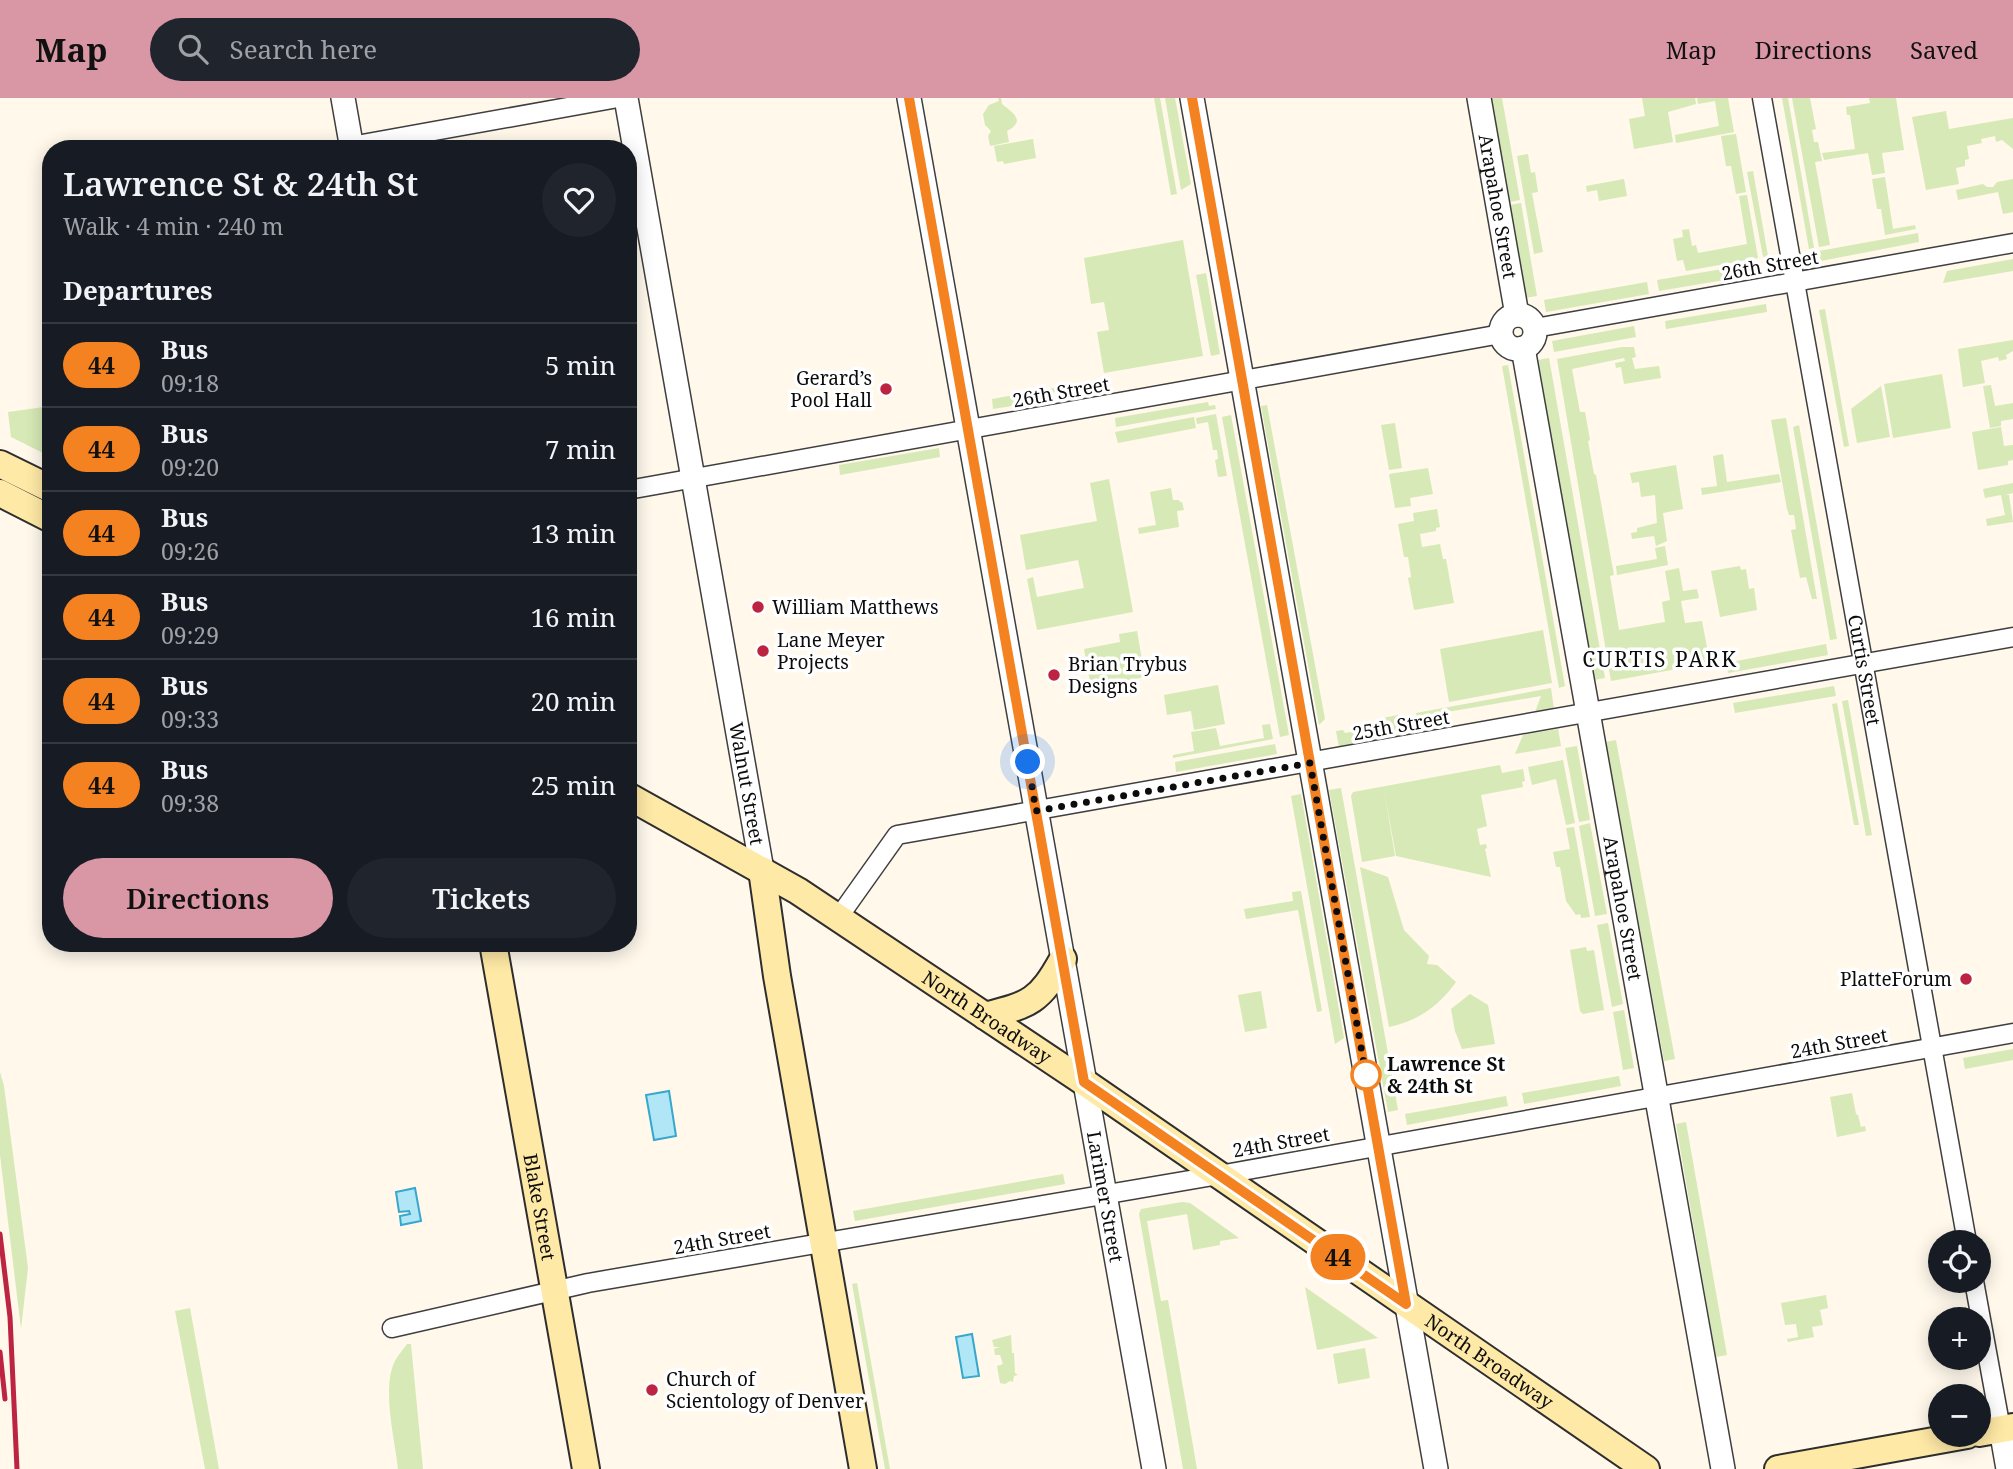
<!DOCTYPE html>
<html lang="en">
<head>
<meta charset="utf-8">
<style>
	:root { --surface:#171b24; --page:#20242c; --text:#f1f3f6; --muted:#9ea1a6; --line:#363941; --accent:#d996a5 }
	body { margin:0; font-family:"Noto Serif",serif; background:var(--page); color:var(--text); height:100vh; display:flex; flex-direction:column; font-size:26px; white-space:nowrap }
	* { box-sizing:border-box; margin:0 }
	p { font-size:23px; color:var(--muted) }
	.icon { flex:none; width:38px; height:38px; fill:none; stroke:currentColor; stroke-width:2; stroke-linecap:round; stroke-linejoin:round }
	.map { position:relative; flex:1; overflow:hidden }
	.sheet { position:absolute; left:42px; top:42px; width:595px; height:812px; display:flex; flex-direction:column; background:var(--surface); border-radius:28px; box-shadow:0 4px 18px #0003 }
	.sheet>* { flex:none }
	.badge { padding:0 14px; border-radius:23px; font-size:24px; line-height:46px }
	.buttons { position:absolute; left:1928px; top:1132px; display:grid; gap:14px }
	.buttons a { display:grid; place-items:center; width:63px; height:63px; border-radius:50%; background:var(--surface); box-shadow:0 4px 18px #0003; font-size:35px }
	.you { position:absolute; width:35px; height:35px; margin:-18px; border:5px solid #fff; border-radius:50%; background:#1a73e8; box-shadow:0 0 0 10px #1a73e833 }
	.map>.badge { position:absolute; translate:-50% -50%; box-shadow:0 0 0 4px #fff }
	h2 { padding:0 21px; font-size:26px; line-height:63px }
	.round { display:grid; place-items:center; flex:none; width:74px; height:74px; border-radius:37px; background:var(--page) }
	.summary { display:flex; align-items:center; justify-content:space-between; height:119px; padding:0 21px }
	h1 { font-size:33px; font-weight:600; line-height:52px }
	.primary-button { display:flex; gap:14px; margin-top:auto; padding:14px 21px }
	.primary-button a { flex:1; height:80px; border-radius:42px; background:var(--accent); color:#111; font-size:28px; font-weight:600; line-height:80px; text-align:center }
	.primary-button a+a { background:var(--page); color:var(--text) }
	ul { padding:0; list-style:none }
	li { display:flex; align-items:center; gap:21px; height:84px; padding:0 21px; border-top:2px solid var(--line) }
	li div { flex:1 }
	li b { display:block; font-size:26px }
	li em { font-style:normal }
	li .badge { min-width:77px; font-weight:700; text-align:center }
	header { display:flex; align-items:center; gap:42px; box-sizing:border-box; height:98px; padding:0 35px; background:var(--accent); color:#111 }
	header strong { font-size:33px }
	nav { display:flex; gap:38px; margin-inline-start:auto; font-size:24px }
	.search { width:490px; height:63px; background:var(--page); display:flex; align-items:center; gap:18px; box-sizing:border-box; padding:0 24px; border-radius:38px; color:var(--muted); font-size:26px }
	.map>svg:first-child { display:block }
	.green { fill:#d7e9b6 }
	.water { fill:#b0e6f6; stroke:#37a7cd; stroke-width:2 }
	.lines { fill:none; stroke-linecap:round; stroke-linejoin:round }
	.minor-casing { stroke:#3f3f3f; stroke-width:21 }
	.tertiary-casing { stroke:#3f3f3f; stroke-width:26 }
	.secondary-casing { stroke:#2e2e2e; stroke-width:30 }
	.minor { stroke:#fff; stroke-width:18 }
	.tertiary { stroke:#fff; stroke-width:23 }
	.secondary { stroke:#ffe9a6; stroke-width:26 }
	.rail { stroke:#bc2441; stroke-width:5 }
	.line-casing { stroke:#fff; stroke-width:16 }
	.line { stroke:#f58220; stroke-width:10 }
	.walk { stroke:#0c0c0c; stroke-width:7; stroke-dasharray:0 12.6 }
	.poi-dot { fill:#bc2441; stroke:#fff; stroke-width:2.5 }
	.stop-dot { fill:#fff; stroke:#f58220; stroke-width:3.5 }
	.labels { text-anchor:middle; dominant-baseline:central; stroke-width:7; stroke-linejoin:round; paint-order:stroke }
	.street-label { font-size:19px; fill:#0c0c0c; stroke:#fff }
	.poi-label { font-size:19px; fill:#0c0c0c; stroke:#fff; text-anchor:start }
	.stop-label { font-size:19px; font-weight:bold; fill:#0c0c0c; stroke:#fff; text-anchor:start }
	.neighbourhood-label { font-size:21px; letter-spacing:2px; fill:#0c0c0c; stroke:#fff }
</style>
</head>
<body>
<header>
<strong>Map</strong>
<div class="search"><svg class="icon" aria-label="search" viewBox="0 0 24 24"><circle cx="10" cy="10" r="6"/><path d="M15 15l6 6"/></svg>Search here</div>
<nav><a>Map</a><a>Directions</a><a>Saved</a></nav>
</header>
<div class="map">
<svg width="2013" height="1371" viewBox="0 0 2013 1371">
	<rect width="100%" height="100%" fill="#fff8eb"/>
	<g class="green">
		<path d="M998 0H1001L1002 6C1012 14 1027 23 1007 33L1009 44 990 48 988 38 991 33 985 27 983 16 989 7 999 3Z"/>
		<polygon points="1154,0 1160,0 1177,96 1171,97"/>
		<polygon points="1165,0 1175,0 1191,86 1181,92"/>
		<polygon points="1490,0 1502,0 1520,102 1509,104"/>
		<polygon points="1642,0 1695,0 1696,6 1668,14 1673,44 1634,51 1629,21 1645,18"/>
		<polygon points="1697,0 1728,0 1734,34 1676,45 1675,37 1719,28 1715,3 1698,6"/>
		<polygon points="1782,0 1788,0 1814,150 1809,151"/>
		<polygon points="1792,0 1810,0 1816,31 1812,32 1814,44 1818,44 1822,63 1815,64 1830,147 1819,149"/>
		<polygon points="1869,0 1896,0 1904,52 1882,55 1885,75 1872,77 1868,55 1824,62 1822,55 1855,51 1850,17 1847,17 1846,9 1870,5"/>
		<polygon points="1946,13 1949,31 2013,20 2013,51 2002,42 1996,44 1995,38 1981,41 1982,45 1967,48 1969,61 1965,62 1965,68 1956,70 1959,86 1926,92 1912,19"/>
		<polygon points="1736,36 1746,94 1736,96 1731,68 1726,68 1721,38"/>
		<polygon points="1033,41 1036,60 1004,66 1003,63 997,64 994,48"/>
		<polygon points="1528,56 1531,75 1535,74 1538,94 1532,95 1543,154 1534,156 1517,58"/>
		<polygon points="1753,73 1768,158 1763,159 1747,74"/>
		<polygon points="1885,79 1893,131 1915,127 1916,131 1885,137 1881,111 1877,111 1872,81"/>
		<polygon points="1624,81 1627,98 1599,103 1597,92 1587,94 1586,88"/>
		<polygon points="2013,81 2013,114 2003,116 1998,94 1958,102 1956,92 1983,86 1987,89 1993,89 1997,84"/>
		<polygon points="1747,97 1758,160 1686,173 1683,162 1677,163 1673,141 1683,139 1682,132 1689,131 1692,148 1696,147 1698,155 1747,146 1739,98"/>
		<polygon points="1521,105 1537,198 1525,200 1509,107"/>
		<polygon points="1918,135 1919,144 1821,163 1819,153"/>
		<polygon points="1183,142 1203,258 1104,275 1097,234 1109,232 1104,204 1091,206 1084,160"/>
		<polygon points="2013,161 2013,173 1943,185 1947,173"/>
		<polygon points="1758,165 1760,176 1659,193 1657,182"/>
		<polygon points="1206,175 1220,256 1211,258 1196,177"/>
		<polygon points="1647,184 1649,196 1546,214 1544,202"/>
		<polygon points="1766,206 1767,214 1666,231 1665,223"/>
		<polygon points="1825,211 1849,348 1844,349 1819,212"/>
		<polygon points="1634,228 1636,239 1554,254 1552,243"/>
		<polygon points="2013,242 2013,253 2006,257 2007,261 1999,263 1998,259 1981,263 1985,285 1963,289 1958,251"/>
		<polygon points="1622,249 1634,249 1636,259 1632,260 1635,271 1659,268 1661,280 1624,286 1621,269 1616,270 1615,265 1625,263 1624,260 1572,271 1580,314 1585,314 1590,342 1588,343 1594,376 1596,377 1614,477 1610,478 1619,532 1665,524 1662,504 1670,502 1665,473 1679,470 1683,493 1697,491 1699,500 1681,503 1685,525 1702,523 1710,565 1611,583 1557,261"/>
		<polygon points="1549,260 1605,580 1594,582 1538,262"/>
		<polygon points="1508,267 1565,588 1559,590 1502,268"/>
		<polygon points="1942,276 1951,330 1893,340 1884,286"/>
		<polygon points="1087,284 1089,294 1079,296 1078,290 1017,301 1018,307 993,311 992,301"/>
		<polygon points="1991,287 1995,308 2013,305 2013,321 2001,323 2001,328 1990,330 1983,288"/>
		<polygon points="1881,288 1890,339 1857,345 1851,311"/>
		<polygon points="1208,304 1209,308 1215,307 1216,311 1116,329 1115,320"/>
		<polygon points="1267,307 1325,621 1319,627 1261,308"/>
		<polygon points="51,308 51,359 11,339 8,314"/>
		<polygon points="1216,316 1227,378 1218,379 1215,362 1218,361 1217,352 1213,352 1208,324 1197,326 1196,320"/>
		<polygon points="1231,317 1289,637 1280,639 1222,319"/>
		<polygon points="1194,319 1196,330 1118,345 1115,334"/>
		<polygon points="1786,320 1817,501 1812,501 1806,479 1800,480 1791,432 1796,431 1794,417 1789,417 1787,411 1771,322"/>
		<polygon points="1395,325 1402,370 1389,372 1381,327"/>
		<polygon points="1799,327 1837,541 1830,542 1793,329"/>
		<polygon points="2001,329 2004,348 2013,347 2013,362 2008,363 2008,367 1978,372 1972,334"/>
		<polygon points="939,350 940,359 840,377 839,367"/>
		<polygon points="1723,356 1727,384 1779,376 1781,384 1702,397 1701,390 1717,388 1713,358"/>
		<polygon points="1676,367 1683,411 1663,415 1667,443 1656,448 1654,438 1632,441 1631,435 1637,434 1637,430 1657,425 1655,397 1641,399 1639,384 1632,385 1630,375"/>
		<polygon points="1428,370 1433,396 1410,400 1411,408 1395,410 1389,376"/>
		<polygon points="1109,381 1133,514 1037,532 1027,481 1033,479 1037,499 1084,490 1078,462 1026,472 1020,437 1097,423 1090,385"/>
		<polygon points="2013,385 2013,395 2005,397 2009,397 2013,424 1987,428 1986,421 2005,417 2001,397 1985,400 1983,391"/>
		<polygon points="1171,390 1173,402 1179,402 1180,404 1182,404 1184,412 1177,413 1179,429 1139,436 1138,430 1156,427 1150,394"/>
		<polygon points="1437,411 1440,429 1436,430 1436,433 1420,436 1422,449 1440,446 1443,461 1446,461 1454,505 1414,512 1408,480 1411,479 1413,491 1408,459 1404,459 1398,426 1414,423 1413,415"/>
		<polygon points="1665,448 1668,467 1617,477 1616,468 1657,461 1655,450"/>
		<polygon points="1740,468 1741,472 1746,471 1749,491 1754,490 1757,512 1720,519 1711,473"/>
		<polygon points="1543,532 1552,585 1449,604 1440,551"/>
		<polygon points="1137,533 1145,579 1091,589 1084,551 1120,544 1119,536"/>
		<polygon points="1826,546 1828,557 1728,575 1726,565"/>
		<polygon points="1218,587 1225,626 1194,632 1191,613 1167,617 1164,597"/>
		<polygon points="1834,588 1836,598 1735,615 1733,605"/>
		<polygon points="1551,590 1554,611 1535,614 1541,598 1447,614 1440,632 1428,633 1418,625 1416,615"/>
		<polygon points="1848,602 1872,737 1866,738 1842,603"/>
		<polygon points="1837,605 1859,727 1854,727 1832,606"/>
		<polygon points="1398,617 1400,628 1392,640 1339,649 1336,633 1343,632 1345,635 1383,628 1382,620"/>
		<polygon points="1270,626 1273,641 1173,660 1173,657 1194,653 1191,634 1216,630 1220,648 1264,640 1262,627"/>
		<polygon points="1558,631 1561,648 1515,656 1523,637"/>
		<polygon points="1616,642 1675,961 1664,963 1606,644"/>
		<polygon points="1275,646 1277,656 1176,674 1175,664"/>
		<polygon points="1577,648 1590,722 1579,724 1565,650"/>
		<polygon points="1563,662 1575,725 1566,727 1556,681 1532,687 1528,669"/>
		<polygon points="1500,667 1502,675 1523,671 1525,683 1522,684 1523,689 1481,697 1487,728 1477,731 1480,747 1486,746 1487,750 1485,751 1491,779 1396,758 1384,692 1395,758 1362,764 1351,698 1353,694"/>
		<polygon points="1341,690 1398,1012 1388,1014 1329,692"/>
		<polygon points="1301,696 1344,940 1335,946 1291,698"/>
		<polygon points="1590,725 1607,816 1595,818 1579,728"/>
		<polygon points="1574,729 1590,819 1581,820 1580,816 1576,817 1566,803 1560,769 1556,769 1553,754 1570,751 1566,730"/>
		<path d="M1360 769 1388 779 1404 832 1429 858 1427 866 1437 867 1456 884C1439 908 1418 923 1389 929Z"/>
		<polygon points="1301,793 1322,913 1317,914 1298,812 1246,821 1244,811 1293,803 1292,794"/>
		<polygon points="1608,825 1623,906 1612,909 1597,827"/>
		<polygon points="1586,849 1587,853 1594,852 1604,912 1583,916 1580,913 1570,852"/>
		<polygon points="1261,893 1267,930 1245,934 1238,897"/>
		<polygon points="1470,896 1488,907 1495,946 1462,951 1455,933 1451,911"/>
		<polygon points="1624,912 1634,970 1623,972 1613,914"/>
		<polygon points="2013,951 2013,962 1965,971 1963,960"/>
		<polygon points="0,974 4,988 28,1170 21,1231 0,1057"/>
		<polygon points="1619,978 1621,988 1524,1006 1522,995"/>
		<polygon points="1852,995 1856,1016 1858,1017 1861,1029 1865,1028 1866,1033 1837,1039 1830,999"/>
		<polygon points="1506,998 1508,1008 1407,1027 1405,1016"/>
		<polygon points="1686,1024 1727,1257 1716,1259 1676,1026"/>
		<polygon points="1063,1076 1065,1086 855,1123 853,1113"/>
		<polygon points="1182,1104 1190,1105 1239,1140 1220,1143 1220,1147 1193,1152 1187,1116 1147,1123 1161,1203 1168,1202 1197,1371 1183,1371 1139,1116 1141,1111"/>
		<polygon points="857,1185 890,1371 885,1371 852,1186"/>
		<polygon points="1305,1189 1378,1240 1317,1252"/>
		<polygon points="1826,1197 1828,1210 1820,1212 1823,1227 1812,1229 1814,1239 1788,1244 1787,1241 1798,1239 1796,1226 1785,1227 1781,1205"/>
		<polygon points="190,1210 219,1371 205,1371 175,1213"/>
		<polygon points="1011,1237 1012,1255 1014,1255 1015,1275 1018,1277 1014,1278 1013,1284 1010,1283 1005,1286 1000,1285 997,1268 1003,1266 1000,1257 995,1257 994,1251 1000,1249 994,1249 992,1242"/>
		<path d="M407 1246H411L423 1371H398C395 1342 382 1292 394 1265 397 1258 403 1252 407 1246Z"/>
		<polygon points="1365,1250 1370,1280 1338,1286 1333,1256"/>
	</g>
	<g class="water">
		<polygon points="669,993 676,1038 654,1042 646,997"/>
		<polygon points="415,1090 421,1123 401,1127 400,1118 410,1116 409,1113 399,1114 396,1094"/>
		<polygon points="972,1236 979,1278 963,1280 956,1239"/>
	</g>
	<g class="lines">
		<defs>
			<g id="minor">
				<path id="s1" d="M1762 0 1967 1144"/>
				<polyline points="351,48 618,0"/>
				<polyline points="1535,230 2013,145"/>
				<polyline points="628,392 1501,236"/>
				<polyline points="838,820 897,737 2013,539"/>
				<polyline points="1974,1183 2001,1331"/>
				<polyline points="392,1230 588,1185 1219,1077 2013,935"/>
			</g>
			<g id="tertiary">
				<polyline points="343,0 352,51"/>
				<path id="s2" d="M626 0 762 772"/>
				<path id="s3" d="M909 0 1154 1371"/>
				<polyline points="1192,0 1436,1371"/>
				<path id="s4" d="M1479 0 1517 217"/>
				<circle cx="1518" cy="234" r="17"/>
				<path id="s5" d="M1523 250 1723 1371"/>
				<polyline points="2001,1331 2008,1371"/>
			</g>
			<g id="secondary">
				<polyline points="0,366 51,391"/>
				<polyline points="0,395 51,421"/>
				<path id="s6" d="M628 698 798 793 1084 984 1646 1371"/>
				<polyline points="762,772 777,878 863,1371"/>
				<path id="s7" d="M493 845 586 1371"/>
				<path d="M985 918C1031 906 1039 904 1063 861"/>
				<polyline points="1979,1335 2013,1329"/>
				<polyline points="1778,1371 1967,1337"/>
			</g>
		</defs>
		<use href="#minor" class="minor-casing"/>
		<use href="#tertiary" class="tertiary-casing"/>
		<use href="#secondary" class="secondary-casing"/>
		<use href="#minor" class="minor"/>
		<use href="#tertiary" class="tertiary"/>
		<use href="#secondary" class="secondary"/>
		<g class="rail">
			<polyline points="0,1136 10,1219 17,1371"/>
			<polyline points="0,1254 5,1301"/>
		</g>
	</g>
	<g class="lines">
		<defs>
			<polyline id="line" points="909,0 1084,984 1406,1206 1192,0"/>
		</defs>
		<use href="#line" class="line-casing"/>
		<use href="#line" class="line"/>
		<polyline class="walk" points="1028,664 1036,713 1310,665 1366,977"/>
	</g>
	<g class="poi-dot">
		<circle cx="886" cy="291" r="7"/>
		<circle cx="758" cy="509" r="7"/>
		<circle cx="763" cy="553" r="7"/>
		<circle cx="1054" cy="577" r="7"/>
		<circle cx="1966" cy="881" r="7"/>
		<circle cx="652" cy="1292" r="7"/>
	</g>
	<circle class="stop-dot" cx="1366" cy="977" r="14"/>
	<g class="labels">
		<g class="street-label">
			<text stroke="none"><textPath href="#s4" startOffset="110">Arapahoe Street</textPath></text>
			<text transform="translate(1770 167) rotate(-10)">26th Street</text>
			<text transform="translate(1061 294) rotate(-10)">26th Street</text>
			<text stroke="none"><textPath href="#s1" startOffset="581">Curtis Street</textPath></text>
			<text transform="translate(1401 627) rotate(-10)">25th Street</text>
			<text stroke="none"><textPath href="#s2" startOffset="696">Walnut Street</textPath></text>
			<text stroke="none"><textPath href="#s5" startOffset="569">Arapahoe Street</textPath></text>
			<text stroke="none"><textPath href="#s6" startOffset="422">North Broadway</textPath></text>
			<text transform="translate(1839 945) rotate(-10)">24th Street</text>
			<text transform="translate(1281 1044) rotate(-10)">24th Street</text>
			<text stroke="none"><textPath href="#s3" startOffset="1116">Larimer Street</textPath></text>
			<text stroke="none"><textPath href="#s7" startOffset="268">Blake Street</textPath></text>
			<text transform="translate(722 1141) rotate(-10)">24th Street</text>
			<text stroke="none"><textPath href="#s6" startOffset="1031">North Broadway</textPath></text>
		</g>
		<g class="poi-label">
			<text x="872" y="280" text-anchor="end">Gerard’s<tspan x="872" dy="22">Pool Hall</tspan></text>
			<text x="772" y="509">William Matthews</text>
			<text x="777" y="542">Lane Meyer<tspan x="777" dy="22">Projects</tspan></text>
			<text x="1068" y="566">Brian Trybus<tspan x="1068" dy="22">Designs</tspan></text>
			<text x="1952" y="881" text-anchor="end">PlatteForum</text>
			<text x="666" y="1281">Church of<tspan x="666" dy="22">Scientology of Denver</tspan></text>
		</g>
		<g class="stop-label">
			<text x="1387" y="966">Lawrence St<tspan x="1387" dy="22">&amp; 24th St</tspan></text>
		</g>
		<g class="neighbourhood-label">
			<text x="1660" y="561">CURTIS PARK</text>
		</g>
	</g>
</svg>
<div class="buttons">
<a><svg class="icon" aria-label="locate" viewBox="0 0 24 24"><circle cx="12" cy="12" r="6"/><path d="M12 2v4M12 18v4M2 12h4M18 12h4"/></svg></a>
<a>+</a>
<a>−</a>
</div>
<div class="you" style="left:1028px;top:664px"></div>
<b class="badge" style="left:1338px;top:1159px;background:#f58220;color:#111">44</b>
<section class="sheet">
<div class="summary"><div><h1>Lawrence St &amp; 24th St</h1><p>Walk · 4 min · 240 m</p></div><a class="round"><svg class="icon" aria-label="heart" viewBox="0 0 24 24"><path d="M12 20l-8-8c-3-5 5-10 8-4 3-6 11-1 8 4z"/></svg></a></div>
<h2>Departures</h2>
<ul>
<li><span class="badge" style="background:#f58220;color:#111">44</span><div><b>Bus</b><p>09:18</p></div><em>5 min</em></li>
<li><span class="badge" style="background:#f58220;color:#111">44</span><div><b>Bus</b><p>09:20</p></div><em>7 min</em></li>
<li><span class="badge" style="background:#f58220;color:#111">44</span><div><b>Bus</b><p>09:26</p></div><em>13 min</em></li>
<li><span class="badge" style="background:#f58220;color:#111">44</span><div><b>Bus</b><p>09:29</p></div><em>16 min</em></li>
<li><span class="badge" style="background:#f58220;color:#111">44</span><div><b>Bus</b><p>09:33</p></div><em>20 min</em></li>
<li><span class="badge" style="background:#f58220;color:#111">44</span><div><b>Bus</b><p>09:38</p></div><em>25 min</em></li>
</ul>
<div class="primary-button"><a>Directions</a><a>Tickets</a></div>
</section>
</div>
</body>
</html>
